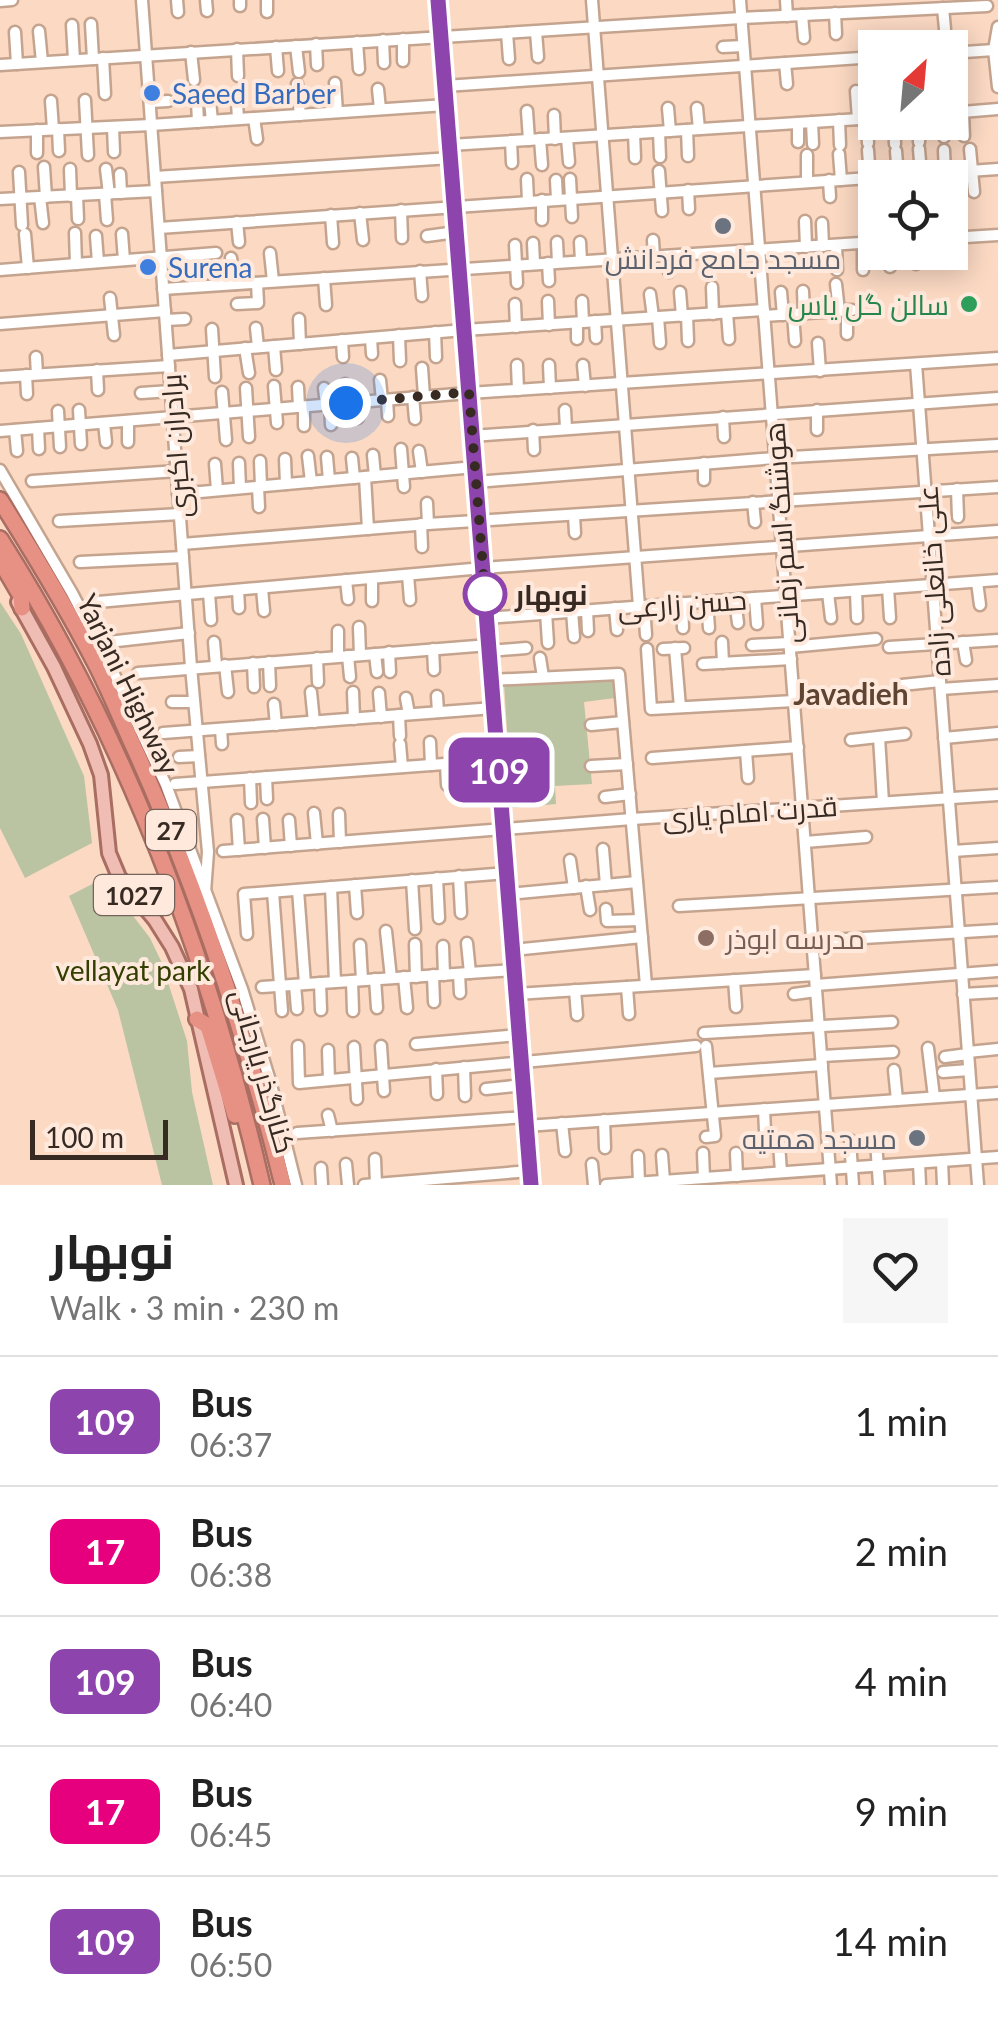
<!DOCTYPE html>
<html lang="en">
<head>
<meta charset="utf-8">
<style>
	:root { --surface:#fff; --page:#f6f6f6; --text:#222; --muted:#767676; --line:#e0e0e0 }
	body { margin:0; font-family:Lato,Cairo,sans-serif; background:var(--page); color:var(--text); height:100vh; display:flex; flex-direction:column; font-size:38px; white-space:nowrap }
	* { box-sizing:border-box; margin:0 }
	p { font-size:32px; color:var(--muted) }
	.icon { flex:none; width:55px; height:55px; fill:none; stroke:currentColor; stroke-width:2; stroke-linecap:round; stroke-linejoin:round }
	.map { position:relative; height:1185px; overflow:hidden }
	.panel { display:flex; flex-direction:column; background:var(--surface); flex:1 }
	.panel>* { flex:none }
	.badge { padding:0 20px; border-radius:15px; font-size:35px; line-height:65px }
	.needle { width:65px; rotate:26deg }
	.tools { position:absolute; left:858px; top:30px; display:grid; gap:20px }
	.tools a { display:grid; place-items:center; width:110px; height:110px; border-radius:0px; background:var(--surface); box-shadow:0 5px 25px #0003; font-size:50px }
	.scale { position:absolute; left:30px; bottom:25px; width:138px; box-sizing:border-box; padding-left:10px; border:5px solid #372a22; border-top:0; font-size:28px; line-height:35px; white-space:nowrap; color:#372a22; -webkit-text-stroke:8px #fee9dc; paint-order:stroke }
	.you { position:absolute; width:50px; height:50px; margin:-25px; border:8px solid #fff; border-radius:50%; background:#1a73e8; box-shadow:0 0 0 15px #1a73e833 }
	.map>.badge { position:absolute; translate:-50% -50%; box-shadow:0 0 0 5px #fff }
	.round { display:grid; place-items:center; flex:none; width:105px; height:105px; border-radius:0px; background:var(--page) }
	.head { display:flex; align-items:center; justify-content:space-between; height:170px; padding:0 50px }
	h1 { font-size:48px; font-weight:700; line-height:75px }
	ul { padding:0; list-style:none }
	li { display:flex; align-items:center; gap:30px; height:130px; padding:0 50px; border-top:2px solid var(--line) }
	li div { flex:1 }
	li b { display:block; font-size:38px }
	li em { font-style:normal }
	li .badge { min-width:110px; font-weight:700; text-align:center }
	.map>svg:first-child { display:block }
	.green { fill:#bac4a2 }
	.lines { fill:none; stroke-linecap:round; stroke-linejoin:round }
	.minor-casing { stroke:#c5a48f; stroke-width:15 }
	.major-casing { stroke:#a96d62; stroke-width:18 }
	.highway-casing { stroke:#a96d62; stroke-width:20 }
	.minor { stroke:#fff; stroke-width:10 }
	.major { stroke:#f0bdb5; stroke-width:12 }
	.highway { stroke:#e69184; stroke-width:15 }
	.line-casing { stroke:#fff; stroke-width:22 }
	.line { stroke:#8e44ad; stroke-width:15 }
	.walk { stroke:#372a22; stroke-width:10; stroke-dasharray:0 18 }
	.shop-dot { fill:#3f7fe0; stroke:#fee9dc; stroke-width:4 }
	.worship-dot { fill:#6b7280; stroke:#fee9dc; stroke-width:4 }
	.leisure-dot { fill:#2e9e5b; stroke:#fee9dc; stroke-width:4 }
	.stop-dot { fill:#fff; stroke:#8e44ad; stroke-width:5 }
	.education-dot { fill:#8d6e63; stroke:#fee9dc; stroke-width:4 }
	.labels { text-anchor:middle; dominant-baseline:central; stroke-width:8; stroke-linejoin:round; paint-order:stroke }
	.shield { fill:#fee9dc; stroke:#73635a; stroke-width:2.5 }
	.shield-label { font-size:25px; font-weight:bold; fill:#372a22 }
	.shop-label { font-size:28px; fill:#366cbe; stroke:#fee9dc; text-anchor:start }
	.worship-label { font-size:28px; fill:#5b616d; stroke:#fee9dc }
	.leisure-label { font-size:28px; fill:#27864d; stroke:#fee9dc; text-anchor:end }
	.street-label { font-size:28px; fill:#372a22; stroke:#fee9dc }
	.stop-label { font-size:28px; font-weight:bold; fill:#372a22; stroke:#fee9dc; text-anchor:start }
	.education-label { font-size:28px; fill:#785e54; stroke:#fee9dc; text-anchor:start }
	.park-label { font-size:28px; fill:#333f00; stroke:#fee9dc }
	.neighbourhood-label { font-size:30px; font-weight:bold; fill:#604432; stroke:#fee9dc }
</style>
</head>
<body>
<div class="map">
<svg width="998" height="1185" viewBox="0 0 998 1185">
	<rect width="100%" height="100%" fill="#fbd9c3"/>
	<g class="green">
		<polygon points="0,602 21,634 84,776 92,843 25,878 0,828"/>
		<polygon points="612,677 615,698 584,702 592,784 555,786 556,804 512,808 504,683"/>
		<polygon points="104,878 150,938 161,961 187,1041 192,1092 213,1185 162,1185 118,1010 69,896"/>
	</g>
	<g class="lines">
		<defs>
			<g id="minor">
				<polyline points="142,0 191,667 208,852 205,892"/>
				<polyline points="177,0 178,12"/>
				<polyline points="206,0 207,11"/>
				<polyline points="240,0 240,6"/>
				<polyline points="267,0 267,12"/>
				<polyline points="592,0 639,606"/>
				<polyline points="740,0 831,1185"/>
				<polyline points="786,0 787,16"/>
				<polyline points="0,1 12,0"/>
				<polyline points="943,8 945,29"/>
				<polyline points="835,13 836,34"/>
				<polyline points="802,15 804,38"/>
				<polyline points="91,24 93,59"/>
				<polyline points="72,25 74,60"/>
				<polyline points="998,27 994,50 998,87"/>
				<polyline points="39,31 42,62"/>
				<polyline points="15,32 17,64"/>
				<polyline points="536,32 538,57"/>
				<polyline points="507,33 509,59"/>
				<polyline points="403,39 403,61"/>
				<polyline points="383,40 384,63"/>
				<polyline points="357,42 359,69"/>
				<polyline points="316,44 317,65"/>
				<polyline points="296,46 299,72"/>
				<polyline points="276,47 278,71"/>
				<polyline points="723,47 743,46"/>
				<polyline points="237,49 238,76"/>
				<polyline points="191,52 194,80"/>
				<polyline points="950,53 994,50"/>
				<polyline points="103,58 105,94"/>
				<polyline points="870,58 872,84"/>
				<polyline points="785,63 787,84"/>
				<polyline points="0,65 741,18 987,6"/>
				<polyline points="335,83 337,112"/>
				<polyline points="297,84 300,115"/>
				<polyline points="445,86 875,57"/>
				<polyline points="378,89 380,109"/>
				<polyline points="856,91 858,119"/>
				<polyline points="873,98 874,118"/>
				<polyline points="85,100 88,155"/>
				<polyline points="51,101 53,129"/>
				<polyline points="197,101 198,122"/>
				<polyline points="210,101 212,121"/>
				<polyline points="150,102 168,101"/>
				<polyline points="237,102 238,119"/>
				<polyline points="668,108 670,131"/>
				<polyline points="697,108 699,129"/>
				<polyline points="527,111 529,140"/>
				<polyline points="963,112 964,136"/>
				<polyline points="950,113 998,109"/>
				<polyline points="554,115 555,139"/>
				<polyline points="254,118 257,139"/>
				<polyline points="867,118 868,143"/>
				<polyline points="839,120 840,145"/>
				<polyline points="812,122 813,144"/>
				<polyline points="894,122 895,144"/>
				<polyline points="919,122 919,142"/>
				<polyline points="943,122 944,137"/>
				<polyline points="798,123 798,142"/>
				<polyline points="113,127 114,152"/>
				<polyline points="58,129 59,151"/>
				<polyline points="37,130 37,153"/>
				<polyline points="687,130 688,156"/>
				<polyline points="0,132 151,125 446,105"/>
				<polyline points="659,132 660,157"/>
				<polyline points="634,133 635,158"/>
				<polyline points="567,138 569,162"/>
				<polyline points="540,139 542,165"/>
				<polyline points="511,141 512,163"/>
				<polyline points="450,145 875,118"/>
				<polyline points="919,149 921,174"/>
				<polyline points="970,149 974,192"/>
				<polyline points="868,150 870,178"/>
				<polyline points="944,150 945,173"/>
				<polyline points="896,151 898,176"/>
				<polyline points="839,154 841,180"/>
				<polyline points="807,155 807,182"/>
				<polyline points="44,167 46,197"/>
				<polyline points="70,169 71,196"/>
				<polyline points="106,169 109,194"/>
				<polyline points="659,171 662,211"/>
				<polyline points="19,172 22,225"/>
				<polyline points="953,172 955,190"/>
				<polyline points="120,174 121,193"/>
				<polyline points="155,177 451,158"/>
				<polyline points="527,179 528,201"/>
				<polyline points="570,179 572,217"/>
				<polyline points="556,180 557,199"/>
				<polyline points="829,180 830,197"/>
				<polyline points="688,190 689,209"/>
				<polyline points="105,194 107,220"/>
				<polyline points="77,196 78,219"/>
				<polyline points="40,197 43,223"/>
				<polyline points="0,199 156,191"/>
				<polyline points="542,200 542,220"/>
				<polyline points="401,210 402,238"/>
				<polyline points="360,213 363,240"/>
				<polyline points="331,215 333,243"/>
				<polyline points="805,221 806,247"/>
				<polyline points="237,222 239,242"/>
				<polyline points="822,223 823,246"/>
				<polyline points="159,228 998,169"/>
				<polyline points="75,233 76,264"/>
				<polyline points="25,234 28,268"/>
				<polyline points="122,234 124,260"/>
				<polyline points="96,236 98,262"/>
				<polyline points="427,236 456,232"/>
				<polyline points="958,237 958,260"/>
				<polyline points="950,238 998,235"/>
				<polyline points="653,240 654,257"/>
				<polyline points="557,242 558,262"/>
				<polyline points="580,242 581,261"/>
				<polyline points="533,243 534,263"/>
				<polyline points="863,243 863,270"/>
				<polyline points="515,245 517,283"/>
				<polyline points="836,245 837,270"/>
				<polyline points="890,252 890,267"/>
				<polyline points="915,252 916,264"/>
				<polyline points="937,252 938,262"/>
				<polyline points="270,253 273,281"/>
				<polyline points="668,256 669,272"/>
				<polyline points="231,258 235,284"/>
				<polyline points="548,263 549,281"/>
				<polyline points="0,270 216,253"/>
				<polyline points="420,271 422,296"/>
				<polyline points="324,278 326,305"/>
				<polyline points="836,284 839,311"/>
				<polyline points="712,287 713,314"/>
				<polyline points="163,289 875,242"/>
				<polyline points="803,291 804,314"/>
				<polyline points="680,292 682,316"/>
				<polyline points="781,292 783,315"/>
				<polyline points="650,294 653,317"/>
				<polyline points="110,298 114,335"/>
				<polyline points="548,301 549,325"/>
				<polyline points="582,301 583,322"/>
				<polyline points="237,304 258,303 257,283"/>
				<polyline points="515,304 516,327"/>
				<polyline points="847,310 847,334"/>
				<polyline points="727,313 729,339"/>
				<polyline points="793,314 795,341"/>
				<polyline points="687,315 688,341"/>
				<polyline points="764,316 852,310"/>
				<polyline points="658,317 660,343"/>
				<polyline points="299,319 300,344"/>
				<polyline points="166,320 185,319"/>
				<polyline points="595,321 596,338"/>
				<polyline points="577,323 577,339"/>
				<polyline points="0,324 165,311"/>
				<polyline points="256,328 258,347"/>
				<polyline points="212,329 215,377"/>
				<polyline points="435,332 436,357"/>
				<polyline points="399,335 400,361"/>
				<polyline points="371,338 372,354"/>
				<polyline points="342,340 343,357"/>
				<polyline points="818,343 820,371"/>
				<polyline points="274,346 276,370"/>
				<polyline points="245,348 249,373"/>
				<polyline points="168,355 464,330 764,310"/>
				<polyline points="36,357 37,374"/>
				<polyline points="916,364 978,1185"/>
				<polyline points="517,365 518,390"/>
				<polyline points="549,365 550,388"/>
				<polyline points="583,365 585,386"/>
				<polyline points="422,368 424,396"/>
				<polyline points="97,370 98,390"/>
				<polyline points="26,375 27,394"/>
				<polyline points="0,377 169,366"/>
				<polyline points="380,380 382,400"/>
				<polyline points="345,384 346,403"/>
				<polyline points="274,386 277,423"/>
				<polyline points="298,387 299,407"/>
				<polyline points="246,388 249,437"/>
				<polyline points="324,388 326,405"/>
				<polyline points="222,392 226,440"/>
				<polyline points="141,393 171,391"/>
				<polyline points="413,397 415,419"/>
				<polyline points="387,400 388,416"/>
				<polyline points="356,402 358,418"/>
				<polyline points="330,404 331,425"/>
				<polyline points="304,407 304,426"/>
				<polyline points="79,410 81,444"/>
				<polyline points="565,410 566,428"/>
				<polyline points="817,410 817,430"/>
				<polyline points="58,411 60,447"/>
				<polyline points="723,417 724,437"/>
				<polyline points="104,423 106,442"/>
				<polyline points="38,428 39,449"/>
				<polyline points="15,430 17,451"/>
				<polyline points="533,430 534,450"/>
				<polyline points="0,431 469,393 998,358"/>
				<polyline points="472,436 998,398"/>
				<polyline points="128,442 128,421"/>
				<polyline points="401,449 404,487"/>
				<polyline points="419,451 422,472"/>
				<polyline points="373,455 375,476"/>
				<polyline points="308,456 311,482"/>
				<polyline points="327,457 329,480"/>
				<polyline points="352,458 354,478"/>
				<polyline points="285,459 286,484"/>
				<polyline points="260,461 261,486"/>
				<polyline points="239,463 240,488"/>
				<polyline points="704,463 704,480"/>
				<polyline points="215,464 217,490"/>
				<polyline points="0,470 72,593 118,682 166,785 242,989 270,1081 296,1185"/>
				<polyline points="365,477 368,529"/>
				<polyline points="32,481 177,471"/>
				<polyline points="476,482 775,458 998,445"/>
				<polyline points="258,487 259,507"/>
				<polyline points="957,489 958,517"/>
				<polyline points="178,494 475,467"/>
				<polyline points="753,502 755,522"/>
				<polyline points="427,503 428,524"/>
				<polyline points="574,515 575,533"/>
				<polyline points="59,521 180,514"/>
				<polyline points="421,524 422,547"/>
				<polyline points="182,544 428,524 998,487"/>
				<polyline points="80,562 183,557"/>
				<polyline points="408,575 410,600"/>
				<polyline points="372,579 372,601"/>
				<polyline points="346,580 348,599"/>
				<polyline points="977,582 980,605"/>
				<polyline points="262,588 264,611"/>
				<polyline points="888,588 890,618"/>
				<polyline points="238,590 239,608"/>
				<polyline points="856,591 857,618"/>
				<polyline points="209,593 211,620"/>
				<polyline points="828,593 831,618"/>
				<polyline points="755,598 757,624"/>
				<polyline points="735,600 738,623"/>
				<polyline points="98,602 483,568 998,531"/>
				<polyline points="707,602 709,628"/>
				<polyline points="682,603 683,628"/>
				<polyline points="644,606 646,635"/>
				<polyline points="615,608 617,630"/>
				<polyline points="587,610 588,631"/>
				<polyline points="572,611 574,637"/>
				<polyline points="546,612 548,643"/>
				<polyline points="486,618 998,580"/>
				<polyline points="359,627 360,655"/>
				<polyline points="338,631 338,656"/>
				<polyline points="214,642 216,665"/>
				<polyline points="722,642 723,663"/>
				<polyline points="963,642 966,660"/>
				<polyline points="99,643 189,633"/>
				<polyline points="752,645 789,643"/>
				<polyline points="790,647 876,639"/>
				<polyline points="889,647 998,640"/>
				<polyline points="675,648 680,707"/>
				<polyline points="433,649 434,670"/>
				<polyline points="647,649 651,709 794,701"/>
				<polyline points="663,649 684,648"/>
				<polyline points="489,651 526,648"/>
				<polyline points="389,652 390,672"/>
				<polyline points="375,654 377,672"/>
				<polyline points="348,656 350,677"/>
				<polyline points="317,658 318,682"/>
				<polyline points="540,658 543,677"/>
				<polyline points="269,662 270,686"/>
				<polyline points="253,663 254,687"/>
				<polyline points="703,664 791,659"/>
				<polyline points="225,665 228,692"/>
				<polyline points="138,673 489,645"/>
				<polyline points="491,680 619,674 646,985"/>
				<polyline points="902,685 940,681"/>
				<polyline points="941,689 998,685"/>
				<polyline points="311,692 314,722"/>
				<polyline points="353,692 354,719"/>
				<polyline points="379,693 381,717"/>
				<polyline points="437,696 438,712"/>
				<polyline points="406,698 409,714"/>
				<polyline points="172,702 194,702"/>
				<polyline points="274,704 276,725"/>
				<polyline points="399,715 400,736"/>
				<polyline points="591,725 623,722"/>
				<polyline points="221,729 222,744"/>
				<polyline points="163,733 494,708"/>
				<polyline points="879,737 883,802"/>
				<polyline points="944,738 998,733"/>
				<polyline points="851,740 905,734"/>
				<polyline points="430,742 431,765"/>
				<polyline points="400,744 402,767"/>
				<polyline points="746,751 748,778"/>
				<polyline points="179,757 199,756"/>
				<polyline points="652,758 798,747"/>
				<polyline points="446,764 447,785"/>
				<polyline points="591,766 627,764"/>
				<polyline points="266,777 267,799"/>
				<polyline points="250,778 251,803"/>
				<polyline points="175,784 498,760"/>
				<polyline points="605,797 630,794"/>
				<polyline points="314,813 317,844"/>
				<polyline points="339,814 340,842"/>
				<polyline points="263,819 265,848"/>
				<polyline points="237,820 239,850"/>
				<polyline points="289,820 291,846"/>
				<polyline points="805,842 866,837"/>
				<polyline points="603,849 606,885"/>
				<polyline points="223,851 632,819 998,795"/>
				<polyline points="953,851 998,848"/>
				<polyline points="570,860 574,888"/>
				<polyline points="459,876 461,913"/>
				<polyline points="437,878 439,918"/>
				<polyline points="412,880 415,929"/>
				<polyline points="355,885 357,913"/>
				<polyline points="586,886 590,910"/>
				<polyline points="331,887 335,982"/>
				<polyline points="298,890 305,984"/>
				<polyline points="273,892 282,1011"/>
				<polyline points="508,894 637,882"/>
				<polyline points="679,906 998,887"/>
				<polyline points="606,909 607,921 640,920"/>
				<polyline points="386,931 391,978"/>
				<polyline points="247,934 244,894 507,873"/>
				<polyline points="813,941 998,930"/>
				<polyline points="467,943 470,973"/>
				<polyline points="415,944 416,977"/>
				<polyline points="360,945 362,980"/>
				<polyline points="443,946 444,975"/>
				<polyline points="513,950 642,937"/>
				<polyline points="459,974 460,993"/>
				<polyline points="433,975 434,1002"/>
				<polyline points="404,977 407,1008"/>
				<polyline points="375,979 377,1008"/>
				<polyline points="734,980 736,1007"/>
				<polyline points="352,981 353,1011"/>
				<polyline points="320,983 321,1010"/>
				<polyline points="295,985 297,1009"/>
				<polyline points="816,985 998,971"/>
				<polyline points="262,987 514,970"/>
				<polyline points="627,987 629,1014"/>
				<polyline points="575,990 577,1015"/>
				<polyline points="516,994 815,975"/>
				<polyline points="794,994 816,991"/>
				<polyline points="963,994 998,992"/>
				<polyline points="704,1033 892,1022"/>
				<polyline points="416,1044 519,1035"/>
				<polyline points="298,1046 299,1083 696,1046"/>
				<polyline points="381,1046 384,1091"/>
				<polyline points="706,1046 715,1136 706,1137"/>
				<polyline points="354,1047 357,1099"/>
				<polyline points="928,1048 934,1097"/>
				<polyline points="328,1050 329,1080"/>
				<polyline points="968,1052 998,1049"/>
				<polyline points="822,1056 893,1052"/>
				<polyline points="945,1057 968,1054"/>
				<polyline points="464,1067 465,1096"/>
				<polyline points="436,1069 437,1094"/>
				<polyline points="894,1070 897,1100"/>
				<polyline points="943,1072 969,1070"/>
				<polyline points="709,1073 822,1065"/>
				<polyline points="486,1089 523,1085"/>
				<polyline points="764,1109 765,1131"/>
				<polyline points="328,1115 332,1131"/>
				<polyline points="604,1120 605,1148"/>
				<polyline points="562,1123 565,1151"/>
				<polyline points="526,1126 998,1093"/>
				<polyline points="297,1133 526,1117"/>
				<polyline points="850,1140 853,1185"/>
				<polyline points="876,1141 879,1185"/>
				<polyline points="779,1144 781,1172"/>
				<polyline points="703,1153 704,1178"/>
				<polyline points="736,1153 737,1176"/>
				<polyline points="662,1155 664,1181"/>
				<polyline points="638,1156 639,1183"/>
				<polyline points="375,1159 376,1184"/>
				<polyline points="942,1161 943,1185"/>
				<polyline points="919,1163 920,1185"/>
				<polyline points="346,1164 348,1185"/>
				<polyline points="592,1164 594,1185"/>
				<polyline points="321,1168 322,1185"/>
				<polyline points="364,1185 530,1171"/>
				<polyline points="606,1185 998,1157"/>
			</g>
			<g id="major">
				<polyline points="438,0 531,1185"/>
				<polyline points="18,602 54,667 90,744 101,775 109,853 119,877 155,920 172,947 191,989 236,1185"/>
			</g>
			<g id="highway">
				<path d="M0 500C34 554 67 608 96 664 111 693 123 724 137 754 199 893 247 1038 283 1185"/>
				<path d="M0 539C125 736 209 958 262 1185"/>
				<polyline points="0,560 21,596 22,608"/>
				<polyline points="197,1019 208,1026 235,1115"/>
			</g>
		</defs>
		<use href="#minor" class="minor-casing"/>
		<use href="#major" class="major-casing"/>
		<use href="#highway" class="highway-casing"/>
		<use href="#minor" class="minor"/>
		<use href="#major" class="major"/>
		<use href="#highway" class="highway"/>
	</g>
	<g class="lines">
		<defs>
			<polyline id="line" points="438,0 531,1185"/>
		</defs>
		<use href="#line" class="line-casing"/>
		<use href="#line" class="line"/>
		<polyline class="walk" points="346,403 469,392 485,594"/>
	</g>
	<g class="shop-dot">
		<circle cx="152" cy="93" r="10"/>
		<circle cx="148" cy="267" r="10"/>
	</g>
	<g class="worship-dot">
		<circle cx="723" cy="226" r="10"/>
		<circle cx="917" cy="1138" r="10"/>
	</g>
	<circle class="leisure-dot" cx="969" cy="304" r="10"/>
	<circle class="stop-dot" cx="485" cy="594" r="20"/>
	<circle class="education-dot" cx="706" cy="938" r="10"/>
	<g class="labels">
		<g class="shield">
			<rect x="146" y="810" width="50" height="40" rx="8"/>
			<rect x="94" y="875" width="80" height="40" rx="8"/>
		</g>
		<g class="shield-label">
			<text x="171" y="830">27</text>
			<text x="134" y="895">1027</text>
		</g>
		<g class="shop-label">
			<text x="172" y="93">Saeed Barber</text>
			<text x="168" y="267">Surena</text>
		</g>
		<g class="worship-label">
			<text x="723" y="258">مسجد جامع فردانش</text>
			<text x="897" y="1138" text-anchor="end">مسجد همتیه</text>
		</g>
		<g class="leisure-label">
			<text x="949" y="304">سالن گل یاس</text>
		</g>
		<g class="street-label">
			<text transform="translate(175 446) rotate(-94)">برادران اکبری</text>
			<text transform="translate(781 533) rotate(-94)">هوشنگ اسم زمانی</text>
			<text transform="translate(933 581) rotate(-94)">علی خانعلی زاده</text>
			<text transform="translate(682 603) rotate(-4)">حسن زارعی</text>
			<text transform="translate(129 684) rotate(64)">Yarjani Highway</text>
			<text transform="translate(750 811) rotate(-4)">قدرت امام یاری</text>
			<text transform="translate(264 1071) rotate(74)">کنارگذر یارجانی</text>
		</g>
		<g class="stop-label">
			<text x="515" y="594">نوبهار</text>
		</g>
		<g class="education-label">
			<text x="726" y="938">مدرسه ابوذر</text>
		</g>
		<g class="park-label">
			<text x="133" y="970">vellayat park</text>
		</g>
		<g class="neighbourhood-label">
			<text x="851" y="693">Javadieh</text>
		</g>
	</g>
</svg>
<div class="tools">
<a><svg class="needle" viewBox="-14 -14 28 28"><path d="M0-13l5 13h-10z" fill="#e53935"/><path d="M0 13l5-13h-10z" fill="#767676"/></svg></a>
<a><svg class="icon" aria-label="locate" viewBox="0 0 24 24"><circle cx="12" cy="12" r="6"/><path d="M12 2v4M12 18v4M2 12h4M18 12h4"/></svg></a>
</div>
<div class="scale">100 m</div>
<div class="you" style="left:346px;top:403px"></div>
<b class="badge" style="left:499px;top:770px;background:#8e44ad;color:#fff">109</b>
</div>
<section class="panel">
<div class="head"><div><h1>نوبهار</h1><p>Walk · 3 min · 230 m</p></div><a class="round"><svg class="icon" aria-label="heart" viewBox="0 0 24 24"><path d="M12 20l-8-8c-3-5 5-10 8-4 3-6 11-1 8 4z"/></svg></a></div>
<ul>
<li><span class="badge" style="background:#8e44ad;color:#fff">109</span><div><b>Bus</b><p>06:37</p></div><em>1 min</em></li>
<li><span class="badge" style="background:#e6007e;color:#fff">17</span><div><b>Bus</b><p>06:38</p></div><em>2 min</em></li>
<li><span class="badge" style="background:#8e44ad;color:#fff">109</span><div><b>Bus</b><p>06:40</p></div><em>4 min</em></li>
<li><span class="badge" style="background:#e6007e;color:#fff">17</span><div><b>Bus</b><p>06:45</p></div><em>9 min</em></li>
<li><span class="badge" style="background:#8e44ad;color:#fff">109</span><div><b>Bus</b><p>06:50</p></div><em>14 min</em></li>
</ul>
</section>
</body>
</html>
